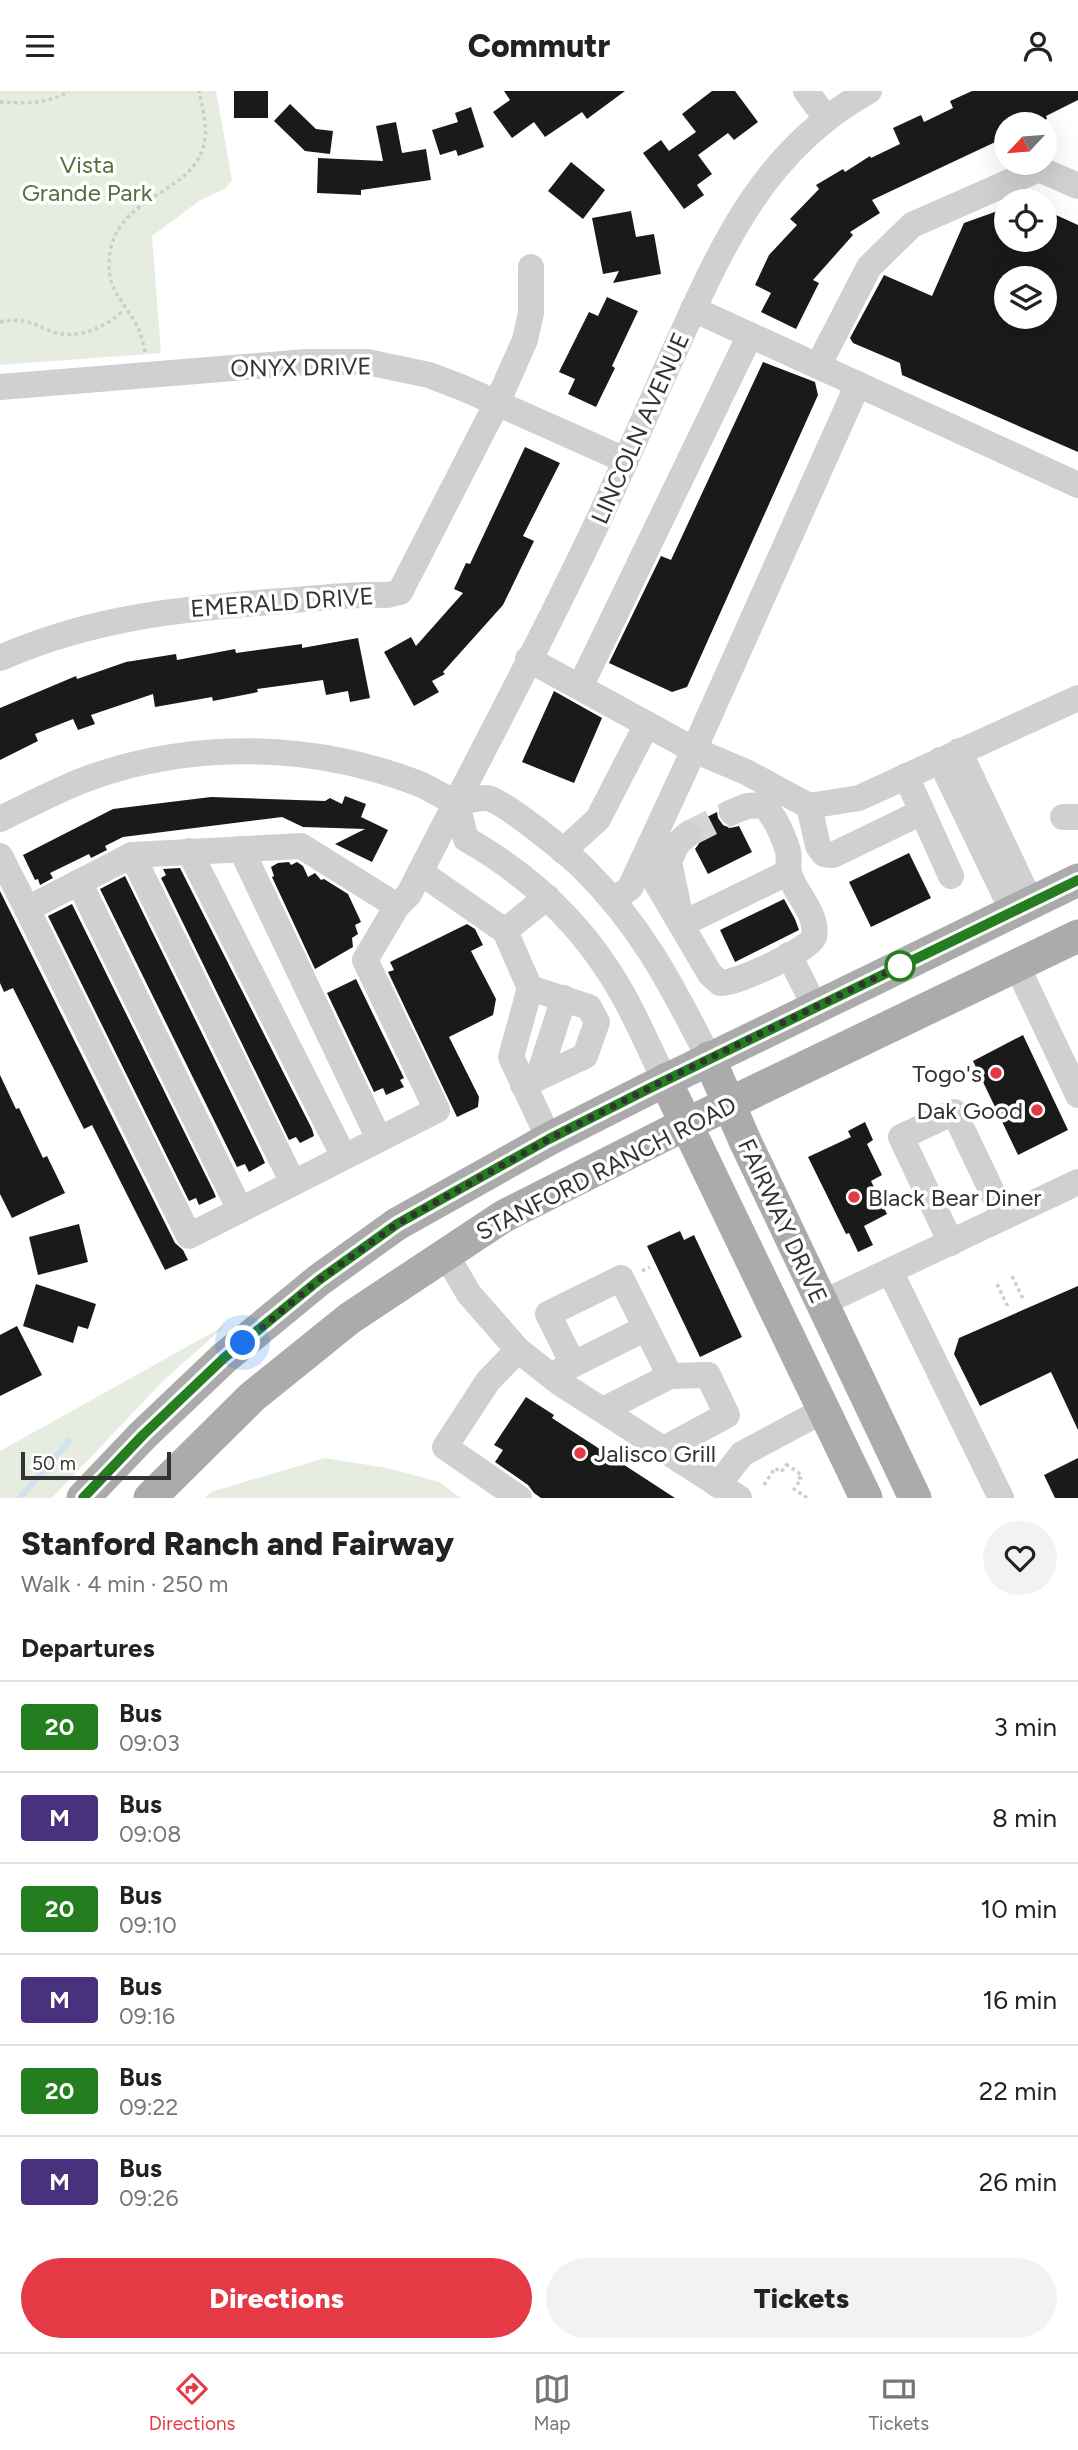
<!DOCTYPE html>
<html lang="en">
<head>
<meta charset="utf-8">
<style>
	:root { --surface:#fff; --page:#f2f2f2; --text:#222; --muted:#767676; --line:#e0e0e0; --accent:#e63946 }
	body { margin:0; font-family:Figtree,sans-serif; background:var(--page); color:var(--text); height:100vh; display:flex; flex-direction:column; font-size:26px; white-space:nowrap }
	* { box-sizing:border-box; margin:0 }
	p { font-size:23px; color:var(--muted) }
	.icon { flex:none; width:38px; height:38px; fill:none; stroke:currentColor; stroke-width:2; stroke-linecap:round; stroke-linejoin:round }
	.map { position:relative; height:1407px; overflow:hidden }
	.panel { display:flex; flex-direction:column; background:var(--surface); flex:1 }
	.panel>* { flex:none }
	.badge { padding:0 14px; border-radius:5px; font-size:24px; line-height:46px }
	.needle { width:46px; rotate:244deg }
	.controls { position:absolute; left:994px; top:21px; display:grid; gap:14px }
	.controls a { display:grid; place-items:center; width:63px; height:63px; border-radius:50%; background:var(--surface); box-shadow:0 7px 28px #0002; font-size:35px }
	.scale { position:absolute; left:21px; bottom:18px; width:150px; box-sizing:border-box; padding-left:7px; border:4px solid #333; border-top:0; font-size:19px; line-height:24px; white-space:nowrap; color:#333; -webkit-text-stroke:5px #fff; paint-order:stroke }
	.you { position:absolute; width:35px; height:35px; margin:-18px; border:5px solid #fff; border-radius:50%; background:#1a73e8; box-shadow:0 0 0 10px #1a73e833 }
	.map>.badge { position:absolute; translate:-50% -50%; box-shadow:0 0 0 4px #fff }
	h2 { padding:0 21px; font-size:26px; line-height:63px }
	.round { display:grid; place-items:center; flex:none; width:74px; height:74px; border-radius:37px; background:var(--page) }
	.overview { display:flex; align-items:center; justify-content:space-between; height:119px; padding:0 21px }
	h1 { font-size:33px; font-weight:800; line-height:52px }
	.primary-button { display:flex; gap:14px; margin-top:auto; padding:14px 21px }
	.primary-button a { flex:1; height:80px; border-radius:42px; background:var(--accent); color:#fff; font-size:28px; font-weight:800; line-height:80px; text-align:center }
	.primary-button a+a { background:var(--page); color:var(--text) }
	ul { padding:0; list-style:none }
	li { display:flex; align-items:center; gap:21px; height:91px; padding:0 21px; border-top:2px solid var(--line) }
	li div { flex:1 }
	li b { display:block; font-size:26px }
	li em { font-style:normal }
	li .badge { min-width:77px; font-weight:700; text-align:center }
	header { display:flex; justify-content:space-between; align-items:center; height:91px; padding:0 21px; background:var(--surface); font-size:32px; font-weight:800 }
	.tabs { display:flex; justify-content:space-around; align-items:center; height:98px; border-top:2px solid var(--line); background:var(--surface); font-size:19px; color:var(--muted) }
	.tabs a { display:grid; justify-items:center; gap:4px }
	.tabs .on { color:var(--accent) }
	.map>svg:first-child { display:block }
	.green { fill:#e6ecdf }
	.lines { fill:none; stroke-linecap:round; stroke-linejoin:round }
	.stream { stroke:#cfe2ee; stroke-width:6 }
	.building { fill:#1a1a1a; fill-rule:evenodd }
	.minor-tunnel { stroke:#d6d6d6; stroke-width:26; stroke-dasharray:26 13; stroke-linecap:butt }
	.path { stroke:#cdcdcd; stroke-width:3.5; stroke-dasharray:3.5 3.5; stroke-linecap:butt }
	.minor { stroke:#d0d0d0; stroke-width:26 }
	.major { stroke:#ababab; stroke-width:33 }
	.line-casing { stroke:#fff; stroke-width:16 }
	.line { stroke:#247d1e; stroke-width:10 }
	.walk { stroke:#333; stroke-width:7; stroke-dasharray:0 12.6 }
	.stop-dot { fill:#fff; stroke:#247d1e; stroke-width:3.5 }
	.poi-dot { fill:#e63946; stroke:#fff; stroke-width:2.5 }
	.labels { text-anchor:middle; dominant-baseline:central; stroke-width:7; stroke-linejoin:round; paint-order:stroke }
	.park-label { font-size:24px; fill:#56703f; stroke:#fff }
	.street-label { font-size:24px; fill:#333; stroke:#fff }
	.poi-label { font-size:24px; fill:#333; stroke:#fff; text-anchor:end }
</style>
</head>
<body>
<header><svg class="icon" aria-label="menu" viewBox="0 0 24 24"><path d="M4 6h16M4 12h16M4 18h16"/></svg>Commutr<svg class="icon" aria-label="person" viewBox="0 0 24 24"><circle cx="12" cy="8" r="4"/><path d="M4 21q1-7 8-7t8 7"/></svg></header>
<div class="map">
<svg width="1078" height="1407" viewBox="0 0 1078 1407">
	<rect width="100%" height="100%" fill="#fff"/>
	<g class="green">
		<polygon points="0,0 216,0 232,89 226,97 199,110 152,145 161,262 0,274"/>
		<polygon points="226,1234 164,1289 52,1407 0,1407 0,1360"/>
		<polygon points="325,1367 387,1377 439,1391 461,1407 205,1407 211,1401"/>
	</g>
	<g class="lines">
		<polyline class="stream" points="20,1407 69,1350"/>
	</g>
	<g class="building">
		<rect x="234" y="0" width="34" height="27"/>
		<polygon points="504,0 625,0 587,28 582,21 545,46 534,31 512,47 493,21 510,9"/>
		<polygon points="712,0 735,0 758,31 734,49 728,42 698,64 712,83 697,94 704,104 684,118 643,62 661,49 669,60 696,41 682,23"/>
		<polygon points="972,0 1078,0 1078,9 1046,25 1047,28 1035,33 1006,33 1006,46 872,109 880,122 850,141 853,144 813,189 819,192 796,238 761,221 771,202 755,194 769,164 797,134 790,128 819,98 816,94 843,78 845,81 870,65 871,67 900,53 893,37 921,24 924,31 953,17 950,10"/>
		<polygon points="290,13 316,38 333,40 330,63 305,60 274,30"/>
		<polygon points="471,16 484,56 458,65 456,59 440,64 432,39 458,31 455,22"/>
		<polygon points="396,31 402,62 426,58 431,89 361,99 361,104 317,102 318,67 383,70 376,35"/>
		<polygon points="571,71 605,99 583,128 548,100"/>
		<path d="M1006 117V149H1045V119L1078 134V361L902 284 900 272 853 252 850 247 884 184 932 205 964 132ZM1006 187H1045V226H1006Z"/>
		<polygon points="631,120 636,146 654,143 661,183 613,192 619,180 603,183 592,127"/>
		<polygon points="607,206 638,220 612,275 615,277 596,316 568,303 575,288 559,281 589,221 598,225"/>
		<polygon points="763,271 815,291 818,304 687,596 672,601 609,572 661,465 671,469"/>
		<polygon points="525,356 560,372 523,445 534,450 503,514 443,581 445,583 432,590 439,601 414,615 384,561 411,546 416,555 463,502 454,498 466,472 470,473"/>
		<polygon points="358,547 370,607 350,611 348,600 326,604 323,589 257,598 258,601 213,610 212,606 155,616 153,603 91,624 95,633 78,639 73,628 35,643 38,650 0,669 0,617 76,585 77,588 126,571 176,563 177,569 235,558 236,562 302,553 302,557"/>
		<polygon points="554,600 602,627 574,692 522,671"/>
		<polygon points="345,705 366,713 361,726 388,739 372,771 335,753 365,738 303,736 282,726 123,746 105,755 107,759 91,767 89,763 50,782 53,787 40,794 38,788 35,789 23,764 113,718 211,706 325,710 330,707 342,713"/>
		<polygon points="717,721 718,727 723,734 730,737 739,735 752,761 708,783 695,758 703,747 703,739 697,731"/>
		<polygon points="909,762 931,807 871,836 849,791"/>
		<polygon points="289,771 291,774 297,771 303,775 308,786 315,782 321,789 324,788 348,803 361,831 355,834 358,843 352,847 353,856 315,878 272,786 274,785 271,776 278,772"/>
		<polygon points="180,777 312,1038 314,1045 300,1052 296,1046 289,1049 161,787 166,784 163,778"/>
		<polygon points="125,785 262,1065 265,1072 249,1081 245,1073 237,1076 100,798"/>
		<polygon points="0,800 175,1152 183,1159 188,1169 165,1179 92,1034 84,1038 13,897 4,901 0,892"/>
		<polygon points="784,808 795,828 799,839 735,871 720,839"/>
		<polygon points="72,813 213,1099 216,1106 199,1114 196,1107 189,1110 48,825"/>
		<polygon points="467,833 475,838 483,854 471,860 496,908 493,924 449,946 479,1006 478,1016 457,1026 388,881 394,879 390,871"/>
		<polygon points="356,888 404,987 400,989 404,996 386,1004 383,997 374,1001 327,902"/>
		<polygon points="1023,944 1068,1039 1018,1064 973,970"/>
		<polygon points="0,984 16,1018 19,1017 43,1067 47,1065 65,1102 12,1127 0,1103"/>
		<polygon points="865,1031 873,1049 867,1053 882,1084 871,1090 887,1123 864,1135 873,1154 858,1161 849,1142 846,1143 808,1066 851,1046 848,1040"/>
		<polygon points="79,1133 88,1171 38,1184 29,1146"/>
		<polygon points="680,1140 684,1149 694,1144 742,1246 700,1266 647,1155"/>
		<polygon points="36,1193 96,1213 88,1238 78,1235 73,1252 23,1235"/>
		<polygon points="1078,1195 1078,1339 1051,1281 980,1315 954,1263 959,1247"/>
		<polygon points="17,1235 42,1284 0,1305 0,1244"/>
		<polygon points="526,1306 554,1324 552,1327 675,1407 541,1407 534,1402 528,1394 495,1371 503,1359 494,1354"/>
		<polygon points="1078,1367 1078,1407 1055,1407 1044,1384"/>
	</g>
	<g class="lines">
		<polyline class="minor-tunnel" points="688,743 732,721"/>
		<g class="path">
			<path d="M0 11C24 12 47 14 69 0"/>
			<path d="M0 231C19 226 31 231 48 239 76 251 104 237 124 219"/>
			<path d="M145 261C143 252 141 243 137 235 126 213 108 200 109 173 110 101 197 107 205 48 207 32 202 15 199 0"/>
			<polyline points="642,1180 650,1176"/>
			<polyline points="1012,1185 1024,1210"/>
			<polyline points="997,1193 1009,1218"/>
			<polyline points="786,1373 799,1382 797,1385 801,1388 794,1398 807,1407"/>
			<polyline points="764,1394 775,1377 781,1381 787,1373"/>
		</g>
		<g class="minor">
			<polyline points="806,0 826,27"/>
			<polyline points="693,218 1078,394"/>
			<polyline points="818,275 869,176 912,134 1039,78 1078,95"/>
			<polyline points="0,296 307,271 367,271 429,284 463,297 625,369"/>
			<path d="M0 567C94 526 180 518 281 510 316 508 353 502 388 504L400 501 497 312 525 249 531 222V176"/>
			<polyline points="528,568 694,659 858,293"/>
			<polyline points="580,596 750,244"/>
			<polyline points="959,660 1031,812"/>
			<polyline points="940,669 1013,821"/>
			<polyline points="906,685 951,785"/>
			<path d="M456 710 466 748C531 785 585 836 622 902 638 930 650 960 665 989"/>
			<polyline points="809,715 818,755 824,763 833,764 922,721"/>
			<polyline points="1063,726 1078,726"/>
			<path d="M0 728C27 715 54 701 81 690 164 658 260 652 347 671 372 677 398 684 422 694 433 699 445 708 456 710 466 712 477 706 487 707 503 709 567 762 581 775 642 835 671 893 709 967"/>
			<polyline points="688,743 677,753 669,771 682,833 789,781"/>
			<polyline points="241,758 379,1048"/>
			<polyline points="189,760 344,1066"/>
			<polyline points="563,760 598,728 647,633"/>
			<polyline points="132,764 293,1092"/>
			<path d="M0 765 27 818 132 764 301 755 397 815 409 803C472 679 539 556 598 430 626 371 651 311 678 252 724 150 766 57 869 0"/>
			<path d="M643 769 710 883 720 892C734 894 811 858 814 846 819 823 794 802 789 782 787 775 790 767 788 760 783 744 775 725 763 714L747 715 732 721"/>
			<polyline points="420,781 505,840 530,897 511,966 549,1048"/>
			<polyline points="79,791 240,1119"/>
			<polyline points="613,809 630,797 694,659 746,681 809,715 859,707 1078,607"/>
			<polyline points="27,818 189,1145 437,1019 365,869 397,815"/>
			<polyline points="505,840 547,806"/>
			<polyline points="789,864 815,916"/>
			<polyline points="1017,875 1078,1004"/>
			<polyline points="538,987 564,907"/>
			<polyline points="523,994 585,965 597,931 589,916 530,897"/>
			<polyline points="951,1152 901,1046 954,1021 1004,1126"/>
			<polyline points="445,1162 469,1203 518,1259 560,1292 739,1407"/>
			<polyline points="890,1180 1001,1407"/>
			<polyline points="822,1212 1078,1091"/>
			<polyline points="518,1259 488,1290 445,1356 519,1407"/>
			<polyline points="573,1273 548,1223 621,1187 646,1237"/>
			<polyline points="558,1281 646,1237 670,1285"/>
			<polyline points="603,1319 670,1285 708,1284 727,1324 664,1358"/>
			<polyline points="718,1394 742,1363 824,1319"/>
		</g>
		<g class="major">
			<polyline points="709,967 745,1050 915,1407"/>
			<polyline points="665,989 866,1407"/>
			<polyline points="83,1407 143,1344 224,1267 319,1189 397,1133 549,1048 650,997 1078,789"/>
			<polyline points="150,1407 252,1306 350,1227 504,1125 670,1041 1078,845"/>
		</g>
	</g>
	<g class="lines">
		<defs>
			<polyline id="line" points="83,1407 143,1344 224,1267 319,1189 397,1133 549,1048 650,997 1078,789"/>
		</defs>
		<use href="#line" class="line-casing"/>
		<use href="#line" class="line"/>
		<polyline class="walk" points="243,1252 319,1189 397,1133 549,1048 665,989 900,875"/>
	</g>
	<circle class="stop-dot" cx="900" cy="875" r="14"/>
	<g class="poi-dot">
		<circle cx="996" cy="982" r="7"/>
		<circle cx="1037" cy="1019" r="7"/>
		<circle cx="854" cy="1106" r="7"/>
		<circle cx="580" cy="1362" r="7"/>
	</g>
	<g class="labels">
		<g class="park-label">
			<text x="87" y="73">Vista<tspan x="87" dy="28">Grande Park</tspan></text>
		</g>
		<g class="street-label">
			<text transform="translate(301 276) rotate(-1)">ONYX DRIVE</text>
			<text transform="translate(640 337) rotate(-66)">LINCOLN AVENUE</text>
			<text transform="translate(282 511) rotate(-4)">EMERALD DRIVE</text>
			<text transform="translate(606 1077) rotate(-27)">STANFORD RANCH ROAD</text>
			<text transform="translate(783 1130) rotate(65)">FAIRWAY DRIVE</text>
		</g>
		<g class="poi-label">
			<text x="982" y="982">Togo's</text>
			<text x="1023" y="1019">Dak Good</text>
			<text x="868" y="1106" text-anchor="start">Black Bear Diner</text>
			<text x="594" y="1362" text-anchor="start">Jalisco Grill</text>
		</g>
	</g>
</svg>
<div class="controls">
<a><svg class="needle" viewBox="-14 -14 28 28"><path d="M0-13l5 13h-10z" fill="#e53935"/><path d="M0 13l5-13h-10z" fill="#767676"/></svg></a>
<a><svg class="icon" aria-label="locate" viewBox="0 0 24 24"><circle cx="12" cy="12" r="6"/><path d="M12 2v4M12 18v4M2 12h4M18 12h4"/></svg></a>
<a><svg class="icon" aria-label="layers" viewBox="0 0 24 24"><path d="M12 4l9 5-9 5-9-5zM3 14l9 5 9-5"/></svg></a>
</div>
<div class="scale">50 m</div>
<div class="you" style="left:243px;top:1252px"></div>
</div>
<section class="panel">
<div class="overview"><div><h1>Stanford Ranch and Fairway</h1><p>Walk · 4 min · 250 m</p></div><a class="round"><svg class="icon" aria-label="heart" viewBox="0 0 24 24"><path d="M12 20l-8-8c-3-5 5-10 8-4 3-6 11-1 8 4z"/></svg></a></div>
<h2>Departures</h2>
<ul>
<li><span class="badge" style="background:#247d1e;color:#fff">20</span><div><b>Bus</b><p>09:03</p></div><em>3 min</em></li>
<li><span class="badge" style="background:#48327e;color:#fff">M</span><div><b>Bus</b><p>09:08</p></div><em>8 min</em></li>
<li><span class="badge" style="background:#247d1e;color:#fff">20</span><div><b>Bus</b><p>09:10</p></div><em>10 min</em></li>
<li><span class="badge" style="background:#48327e;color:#fff">M</span><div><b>Bus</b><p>09:16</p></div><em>16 min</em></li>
<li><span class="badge" style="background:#247d1e;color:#fff">20</span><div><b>Bus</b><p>09:22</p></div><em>22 min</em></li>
<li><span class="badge" style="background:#48327e;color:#fff">M</span><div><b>Bus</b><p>09:26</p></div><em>26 min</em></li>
</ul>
<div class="primary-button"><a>Directions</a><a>Tickets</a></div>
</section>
<nav class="tabs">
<a class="on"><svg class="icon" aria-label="directions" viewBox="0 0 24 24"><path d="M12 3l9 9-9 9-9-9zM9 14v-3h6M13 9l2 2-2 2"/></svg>Directions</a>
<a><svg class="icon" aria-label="map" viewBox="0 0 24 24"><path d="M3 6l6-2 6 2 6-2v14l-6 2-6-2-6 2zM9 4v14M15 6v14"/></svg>Map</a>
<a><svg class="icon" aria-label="tickets" viewBox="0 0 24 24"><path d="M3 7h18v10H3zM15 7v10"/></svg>Tickets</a>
</nav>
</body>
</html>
